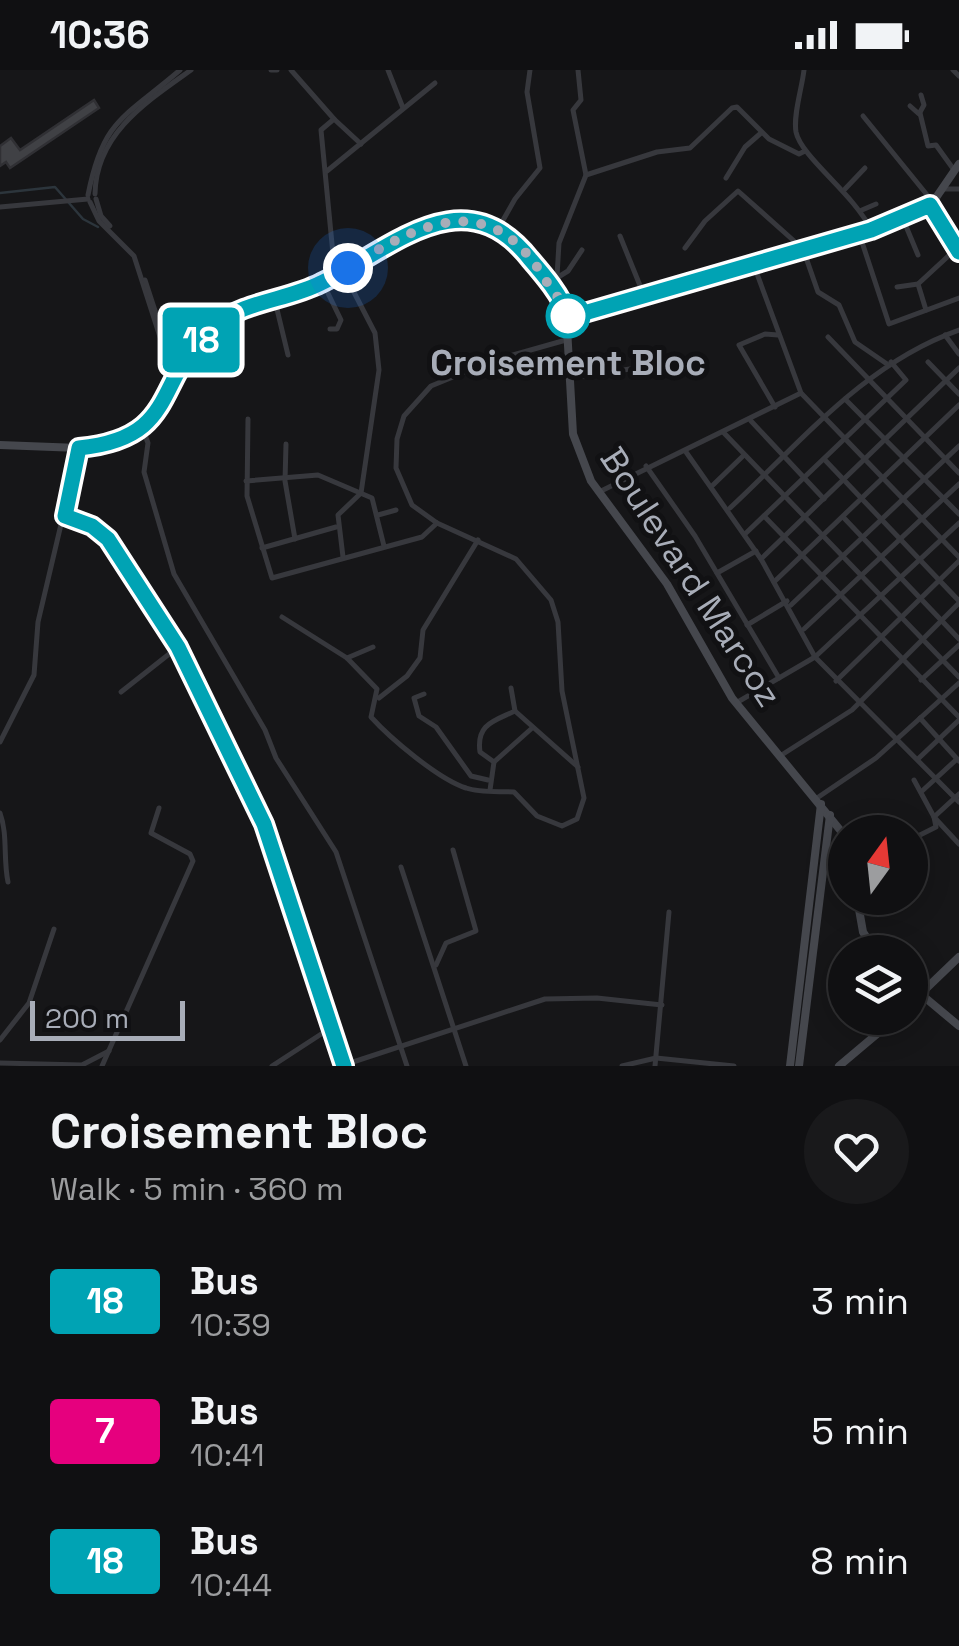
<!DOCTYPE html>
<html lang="en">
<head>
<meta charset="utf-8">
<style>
	:root { --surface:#101012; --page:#19191b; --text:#f1f3f6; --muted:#9c9d9f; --line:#303032 }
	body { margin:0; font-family:"Space Grotesk",sans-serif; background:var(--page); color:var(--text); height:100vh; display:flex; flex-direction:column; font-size:38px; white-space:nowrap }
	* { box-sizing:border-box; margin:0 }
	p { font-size:32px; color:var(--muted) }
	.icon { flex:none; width:55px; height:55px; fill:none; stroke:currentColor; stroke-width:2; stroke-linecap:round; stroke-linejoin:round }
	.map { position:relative; height:996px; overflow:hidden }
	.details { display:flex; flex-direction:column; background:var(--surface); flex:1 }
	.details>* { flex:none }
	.badge { padding:0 20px; border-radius:8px; font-size:35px; line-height:65px }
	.needle { width:65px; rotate:15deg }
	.fabs { position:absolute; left:828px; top:745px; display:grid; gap:20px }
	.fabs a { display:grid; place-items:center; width:100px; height:100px; border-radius:50%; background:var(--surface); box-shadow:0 5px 25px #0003,0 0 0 2px var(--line); font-size:50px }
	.scale { position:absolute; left:30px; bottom:25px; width:155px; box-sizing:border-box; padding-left:10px; border:5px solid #a8adb8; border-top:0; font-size:28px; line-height:35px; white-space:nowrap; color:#a8adb8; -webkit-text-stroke:8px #111113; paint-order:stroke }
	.you { position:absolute; width:50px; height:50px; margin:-25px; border:8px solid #fff; border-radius:50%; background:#1a73e8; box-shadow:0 0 0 15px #1a73e833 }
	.map>.badge { position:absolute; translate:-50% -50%; box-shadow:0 0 0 5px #fff }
	.round { display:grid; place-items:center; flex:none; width:105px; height:105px; border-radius:52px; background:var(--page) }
	.summary { display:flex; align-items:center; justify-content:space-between; height:170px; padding:0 50px }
	h1 { font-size:48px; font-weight:700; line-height:75px }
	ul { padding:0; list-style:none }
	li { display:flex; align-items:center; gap:30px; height:130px; padding:0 50px }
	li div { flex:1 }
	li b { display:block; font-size:38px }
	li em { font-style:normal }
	li .badge { min-width:110px; font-weight:700; text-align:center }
	.status { display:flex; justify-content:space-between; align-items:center; height:70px; padding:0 50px; background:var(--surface); direction:ltr }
	.status svg { height:28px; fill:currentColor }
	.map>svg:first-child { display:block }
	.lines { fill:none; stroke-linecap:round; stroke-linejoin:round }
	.stream { stroke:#2c353c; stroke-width:2.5 }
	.building { fill:#404145; stroke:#303034; stroke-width:2.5 }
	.street { stroke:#37383d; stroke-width:5 }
	.secondary { stroke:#45474d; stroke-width:8 }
	.line-casing { stroke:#fff; stroke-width:22 }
	.line { stroke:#00a3b4; stroke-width:15 }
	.walk { stroke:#a8adb8; stroke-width:10; stroke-dasharray:0 18 }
	.stop-dot { fill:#fff; stroke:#00a3b4; stroke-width:5 }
	.labels { text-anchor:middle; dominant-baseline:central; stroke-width:10; stroke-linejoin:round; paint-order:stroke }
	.stop-label { font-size:35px; font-weight:bold; fill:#a8adb8; stroke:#111113 }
	.street-label { font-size:35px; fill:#a8adb8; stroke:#111113 }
</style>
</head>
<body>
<div class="status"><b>10:36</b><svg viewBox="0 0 49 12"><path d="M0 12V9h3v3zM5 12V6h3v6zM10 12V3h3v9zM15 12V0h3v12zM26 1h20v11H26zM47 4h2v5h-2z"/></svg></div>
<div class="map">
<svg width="959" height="996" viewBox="0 0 959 996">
	<rect width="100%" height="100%" fill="#161618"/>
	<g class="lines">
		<polyline class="stream" points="0,123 55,117 83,149 98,157"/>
	</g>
	<polygon class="building" points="94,30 99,38 10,98 6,92 0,96 0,76 11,68 20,80"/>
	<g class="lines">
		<g class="street">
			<polyline points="271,0 277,0"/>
			<polyline points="291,0 334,49 321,60 335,205"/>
			<polyline points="388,0 403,38"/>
			<polyline points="578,0 581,30 573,40 586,105"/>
			<path d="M804 0C802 18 793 45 796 62 801 87 855 125 871 160"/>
			<polyline points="953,0 959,6"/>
			<polyline points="910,36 919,44 924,35 921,25"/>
			<polyline points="920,43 928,76 936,75 954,100"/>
			<polyline points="863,46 932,131"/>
			<polyline points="334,49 361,74"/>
			<polyline points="327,101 435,13"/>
			<polyline points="726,108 745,77 761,63"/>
			<polyline points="845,119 865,98"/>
			<polyline points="942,119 959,119"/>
			<path d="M95 124C96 64 146 32 191 0"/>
			<path d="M88 125C103 49 124 48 180 0"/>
			<polyline points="96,129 101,146 110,156"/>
			<polyline points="90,132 99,151 134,186 170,298"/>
			<polyline points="0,137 88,129"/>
			<polyline points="862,140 876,134"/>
			<polyline points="903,149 918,185"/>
			<polyline points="498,159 515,129 540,98 527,22 530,0"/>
			<polyline points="859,163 889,254 959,228"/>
			<polyline points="620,166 643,223"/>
			<polyline points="685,178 705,151 738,121 803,179 818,222 839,235 855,272 887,294"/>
			<polyline points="753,193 801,323 959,487"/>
			<polyline points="557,206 559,173 586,105 657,82 690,78 732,38 737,37 769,69 799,84 805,81"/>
			<polyline points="145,210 165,271 163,278"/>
			<polyline points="323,213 341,250 337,259 330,259"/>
			<polyline points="547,214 568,201 582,180"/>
			<polyline points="918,214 926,240"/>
			<polyline points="897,217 918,214 957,178"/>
			<polyline points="275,231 288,285"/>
			<polyline points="945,265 959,284"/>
			<polyline points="828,267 959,403"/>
			<polyline points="928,292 959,324"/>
			<polyline points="571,308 630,299"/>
			<polyline points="845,329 959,444"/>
			<polyline points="775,337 739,275 765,264 778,265"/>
			<polyline points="248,349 247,426 272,508 422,467 437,453"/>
			<polyline points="751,351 824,429"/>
			<polyline points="143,360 148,373 144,402 174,504 265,660 276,688 336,782 407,996"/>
			<polyline points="724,363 959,607"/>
			<polyline points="286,374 285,411 295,469"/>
			<polyline points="686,382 761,489 815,587 959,732"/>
			<polyline points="824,389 959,531"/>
			<polyline points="646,396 695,466 779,608"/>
			<polyline points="246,411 318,405 372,428 384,476"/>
			<polyline points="713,415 744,385"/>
			<polyline points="599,422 801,323"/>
			<path d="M730 438C801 372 865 293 959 260"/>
			<polyline points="378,445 396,440"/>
			<polyline points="65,446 92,456 107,469 178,577 264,754 344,996"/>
			<polyline points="764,446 959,647"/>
			<polyline points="844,448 959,569"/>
			<polyline points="745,464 906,310 891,292"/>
			<polyline points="262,478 336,457"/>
			<polyline points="343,487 338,445 361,423 379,300 375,263 343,201"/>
			<polyline points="761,489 959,298"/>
			<polyline points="717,503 756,481"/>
			<polyline points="774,512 959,335"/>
			<polyline points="791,535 959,376"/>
			<path d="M282 547 347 588 377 619 371 647C390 668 438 709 466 718 480 723 499 721 514 722L537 746 562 756 577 749 584 728 562 621 558 552 551 530 516 489 437 453 412 435 396 398 397 369 404 346 431 316 492 291 566 270"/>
			<polyline points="747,555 787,531"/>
			<polyline points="804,559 959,414"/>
			<polyline points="347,588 373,577"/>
			<polyline points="921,610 959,575"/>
			<polyline points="836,611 959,491"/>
			<polyline points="121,622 178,577"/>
			<polyline points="424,624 414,628 419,646 436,657 471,706 488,710"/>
			<polyline points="379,628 407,606 420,588 423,560 478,470"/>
			<polyline points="736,633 815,587 959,453"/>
			<polyline points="515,641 578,697"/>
			<polyline points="920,648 959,691"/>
			<polyline points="0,672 34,605 38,552 79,378"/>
			<polyline points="780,686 852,640 959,533"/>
			<polyline points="919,688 959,650"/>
			<polyline points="494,692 531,659"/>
			<polyline points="914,710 934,747 959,774"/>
			<path d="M490 720 494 692 480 682C476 654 494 651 515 641L511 618"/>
			<polyline points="921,722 957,689"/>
			<polyline points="817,728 876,688 959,613"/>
			<path d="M0 743C8 765 3 788 8 812"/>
			<polyline points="910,770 936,757 934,747 959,724"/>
			<polyline points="401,797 466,996"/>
			<polyline points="436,895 446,873 476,861 453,780"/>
			<polyline points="0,970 29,933 54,859"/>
			<polyline points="0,993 82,995 109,981"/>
			<polyline points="344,995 545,929 597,928 662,935"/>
			<polyline points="102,996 193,791 190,784 151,763 159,738"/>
			<polyline points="272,996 332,957"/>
			<polyline points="622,996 656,988 734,996"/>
			<polyline points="655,996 669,842"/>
		</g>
		<g class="secondary">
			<polyline points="931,135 959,182"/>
			<polyline points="931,135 959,94"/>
			<polyline points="568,246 871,160 931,135"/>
			<polyline points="0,375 79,378 134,365 149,354 183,291 228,245 323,213 414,159 469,152 498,159 521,177 566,240 573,364 591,411 667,514 732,628 845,766"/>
			<polyline points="857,828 863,862 876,882"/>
			<polyline points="910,915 959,956"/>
			<polyline points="910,934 959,887"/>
			<polyline points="790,996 821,734"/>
			<polyline points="799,996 830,745"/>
			<polyline points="839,996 896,948"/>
		</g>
	</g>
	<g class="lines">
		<defs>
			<path id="line" d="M344 996 264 754 178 577 108 469 92 456 65 446 79 378C182 368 152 307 215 255 245 231 288 230 321 213 389 181 463 104 530 189 543 204 562 226 568 246H574L871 160 930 135 959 182"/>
		</defs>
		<use href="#line" class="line-casing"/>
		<use href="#line" class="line"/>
		<path class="walk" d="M348 198C418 154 488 117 543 206 551 220 563 231 568 246"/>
	</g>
	<circle class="stop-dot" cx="568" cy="246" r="20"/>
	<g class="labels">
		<g class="stop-label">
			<text x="568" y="293">Croisement Bloc</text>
		</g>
		<g class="street-label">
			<text transform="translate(691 507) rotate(57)">Boulevard Marcoz</text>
		</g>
	</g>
</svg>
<div class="fabs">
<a><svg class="needle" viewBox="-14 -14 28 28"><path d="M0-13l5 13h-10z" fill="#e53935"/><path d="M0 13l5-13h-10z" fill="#9c9d9f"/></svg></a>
<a><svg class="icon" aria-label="layers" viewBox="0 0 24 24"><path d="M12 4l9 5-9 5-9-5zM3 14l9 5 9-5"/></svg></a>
</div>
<div class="scale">200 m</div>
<div class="you" style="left:348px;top:198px"></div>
<b class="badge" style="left:201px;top:270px;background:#00a3b4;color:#fff">18</b>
</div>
<section class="details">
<div class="summary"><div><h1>Croisement Bloc</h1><p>Walk · 5 min · 360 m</p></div><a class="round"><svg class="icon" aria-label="heart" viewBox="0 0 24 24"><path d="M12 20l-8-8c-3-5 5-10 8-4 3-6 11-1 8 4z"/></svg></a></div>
<ul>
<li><span class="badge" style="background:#00a3b4;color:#fff">18</span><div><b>Bus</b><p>10:39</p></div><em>3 min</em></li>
<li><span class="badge" style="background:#e6007e;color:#fff">7</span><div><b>Bus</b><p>10:41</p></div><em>5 min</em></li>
<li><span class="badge" style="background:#00a3b4;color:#fff">18</span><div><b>Bus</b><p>10:44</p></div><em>8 min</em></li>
</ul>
</section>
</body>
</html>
